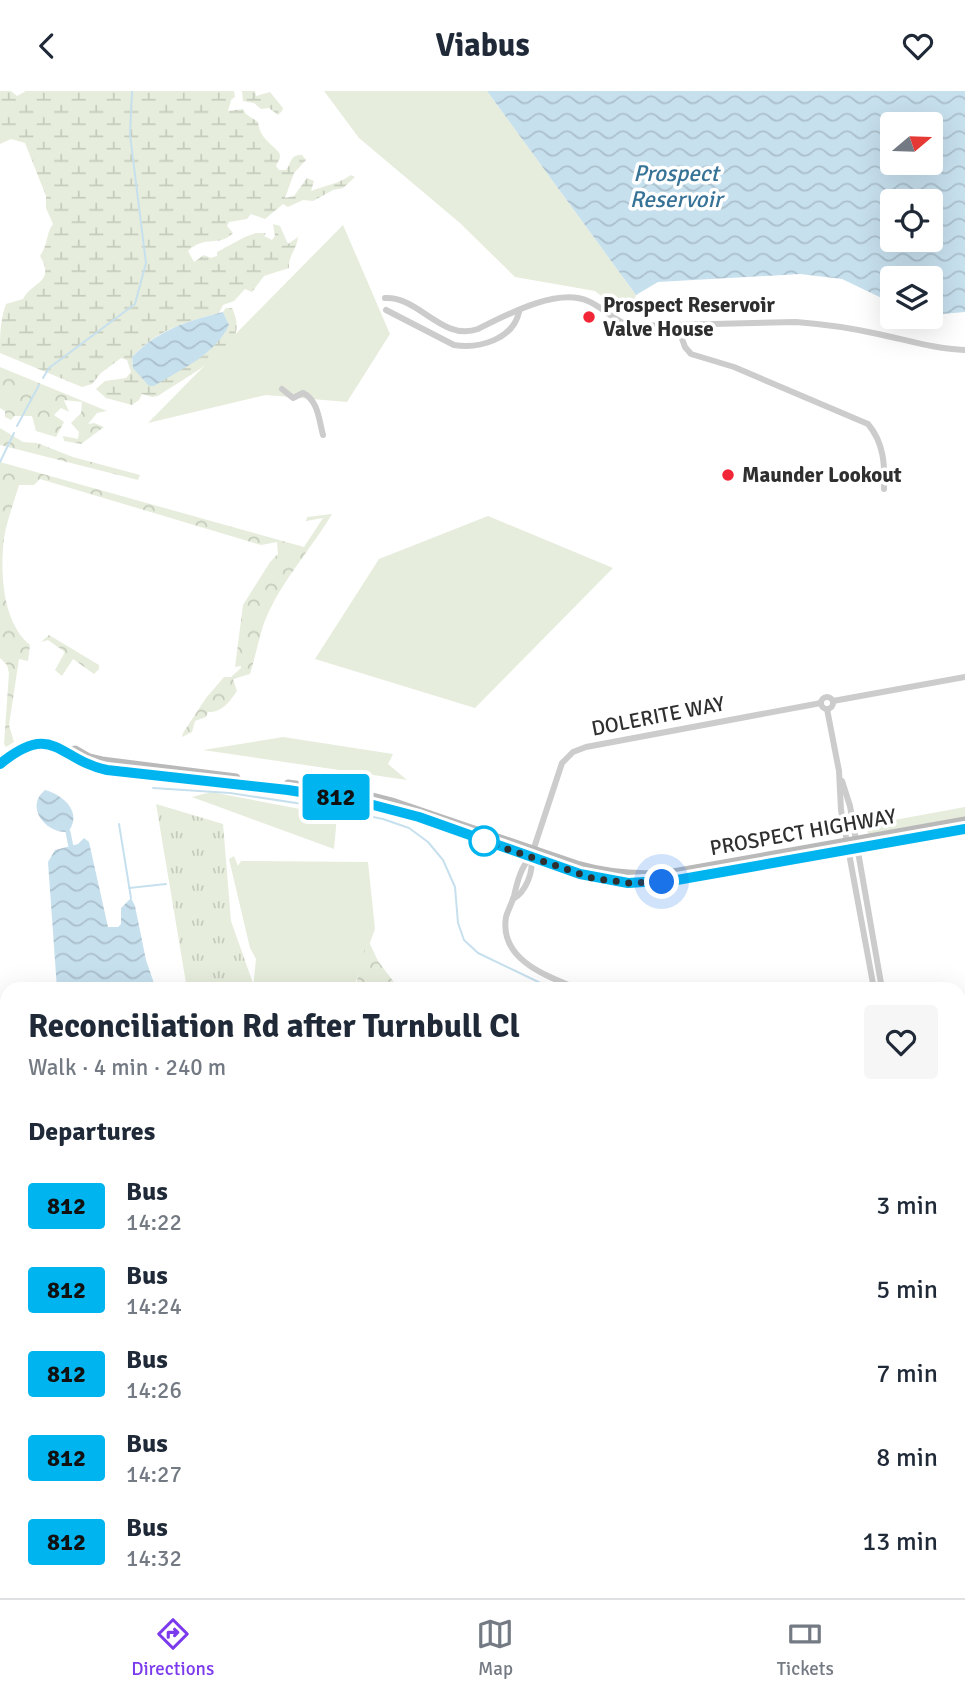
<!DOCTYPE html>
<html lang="en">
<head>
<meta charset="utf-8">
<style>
	:root { --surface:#fff; --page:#f6f6f7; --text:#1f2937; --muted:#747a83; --line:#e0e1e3; --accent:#7c3aed }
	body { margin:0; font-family:Signika,sans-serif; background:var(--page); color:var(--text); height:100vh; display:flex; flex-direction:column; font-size:26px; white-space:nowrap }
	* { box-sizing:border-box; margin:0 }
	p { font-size:23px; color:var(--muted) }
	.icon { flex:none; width:38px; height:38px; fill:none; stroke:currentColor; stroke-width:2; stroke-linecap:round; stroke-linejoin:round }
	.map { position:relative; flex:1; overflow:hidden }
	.sheet { position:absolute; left:0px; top:891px; width:966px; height:618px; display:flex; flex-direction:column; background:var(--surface); border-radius:21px 21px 0 0; box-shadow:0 7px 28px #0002 }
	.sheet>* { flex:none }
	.badge { padding:0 14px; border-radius:5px; font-size:24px; line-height:46px }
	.needle { width:46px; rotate:71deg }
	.controls { position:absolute; left:880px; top:21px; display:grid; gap:14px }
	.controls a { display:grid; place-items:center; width:63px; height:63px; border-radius:7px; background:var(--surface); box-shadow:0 7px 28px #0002; font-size:35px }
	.you { position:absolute; width:35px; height:35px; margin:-18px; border:5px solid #fff; border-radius:50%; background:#1a73e8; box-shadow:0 0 0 10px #1a73e833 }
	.map>.badge { position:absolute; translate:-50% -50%; box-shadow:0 0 0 4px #fff }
	h2 { padding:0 28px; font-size:26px; line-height:63px }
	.round { display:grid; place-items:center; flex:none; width:74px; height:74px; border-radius:7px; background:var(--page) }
	.head { display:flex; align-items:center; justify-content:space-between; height:119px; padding:0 28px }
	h1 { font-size:33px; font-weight:700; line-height:52px }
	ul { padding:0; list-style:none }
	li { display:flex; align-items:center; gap:21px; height:84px; padding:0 28px }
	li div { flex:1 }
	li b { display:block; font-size:26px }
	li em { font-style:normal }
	li .badge { min-width:77px; font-weight:700; text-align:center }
	header { display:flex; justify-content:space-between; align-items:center; height:91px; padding:0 28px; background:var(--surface); font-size:32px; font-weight:700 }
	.menu { display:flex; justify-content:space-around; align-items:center; height:98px; border-top:2px solid var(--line); background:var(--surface); font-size:19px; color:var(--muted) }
	.menu a { display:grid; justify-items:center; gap:4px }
	.menu .selected { color:var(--accent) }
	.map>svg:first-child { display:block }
	.grass { fill:#e6eddc }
	.forest { fill:url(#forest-crowns) }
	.wetland { fill:url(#wetland-marsh) }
	.park { fill:url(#park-tufts) }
	.water { fill:url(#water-waves); fill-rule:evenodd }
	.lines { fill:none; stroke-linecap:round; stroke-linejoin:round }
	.stream { stroke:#c7e0ee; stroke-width:2 }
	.canal { stroke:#c7e0ee; stroke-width:5 }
	.minor { stroke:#ccc; stroke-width:6 }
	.secondary { stroke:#b9b9b9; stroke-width:9 }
	.line-casing { stroke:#fff; stroke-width:16 }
	.line { stroke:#00b5ef; stroke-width:10 }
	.walk { stroke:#2f2f2f; stroke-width:7; stroke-dasharray:0 12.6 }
	.poi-dot { fill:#f12738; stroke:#fff; stroke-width:2.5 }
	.stop-dot { fill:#fff; stroke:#00b5ef; stroke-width:3.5 }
	.labels { text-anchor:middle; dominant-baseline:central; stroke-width:7; stroke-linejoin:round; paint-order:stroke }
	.poi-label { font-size:21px; font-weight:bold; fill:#2f2f2f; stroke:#fff; text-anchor:start }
	.street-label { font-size:21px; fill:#2f2f2f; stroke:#fff }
	.water-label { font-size:23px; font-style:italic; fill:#377397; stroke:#fff }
</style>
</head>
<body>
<header><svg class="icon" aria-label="back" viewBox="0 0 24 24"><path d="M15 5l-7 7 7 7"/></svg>Viabus<svg class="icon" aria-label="heart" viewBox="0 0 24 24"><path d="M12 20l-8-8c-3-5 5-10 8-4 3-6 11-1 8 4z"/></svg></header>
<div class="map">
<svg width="965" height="1507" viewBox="0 0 965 1507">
	<defs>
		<pattern id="forest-crowns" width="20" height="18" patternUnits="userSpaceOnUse" patternTransform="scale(1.75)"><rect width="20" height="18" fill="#e6eddc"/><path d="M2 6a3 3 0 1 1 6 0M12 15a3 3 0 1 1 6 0" fill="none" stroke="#c6ccbd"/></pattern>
		<pattern id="wetland-marsh" width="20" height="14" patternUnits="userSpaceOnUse" patternTransform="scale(1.75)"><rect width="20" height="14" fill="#e6eddc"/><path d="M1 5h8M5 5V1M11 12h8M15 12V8" fill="none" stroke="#c6ccbd"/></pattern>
		<pattern id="park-tufts" width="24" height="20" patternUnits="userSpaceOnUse" patternTransform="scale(1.75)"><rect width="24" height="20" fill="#e6eddc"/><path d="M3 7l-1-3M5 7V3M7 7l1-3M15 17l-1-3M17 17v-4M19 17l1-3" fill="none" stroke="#c6ccbd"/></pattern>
		<pattern id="water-waves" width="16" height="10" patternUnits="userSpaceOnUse" patternTransform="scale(1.75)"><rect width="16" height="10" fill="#c7e0ee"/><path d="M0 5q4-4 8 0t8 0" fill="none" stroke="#abc0cc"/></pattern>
	</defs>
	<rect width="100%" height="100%" fill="#fff"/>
	<g class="grass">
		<polygon points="324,0 487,0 636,204 627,225 595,200 515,186 460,132 359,47"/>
		<polygon points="343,134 390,243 347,311 266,304 148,332"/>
		<polygon points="488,425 613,477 475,617 315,568 379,468"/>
		<polygon points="283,646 393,663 388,673 407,689 203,659"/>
		<polygon points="211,701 337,725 334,758 192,706"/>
		<polygon points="965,716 965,726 868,743 867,734"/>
		<polygon points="234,765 238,775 241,770 368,771 375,838 353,898 253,898 256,868 250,857 229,768"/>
	</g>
	<g class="forest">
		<polygon points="0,276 107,320 97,322 88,333 94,332 104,336 81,353 64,350 63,345 78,348 79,341 71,332 81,322 82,311 64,309 69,321 61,317 54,324 64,331 56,346 36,340 32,325 14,325 11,329 5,326 5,320 0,317"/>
		<polygon points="0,337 23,351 37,352 73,366 140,384 138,389 0,354"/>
		<path d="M0 371 304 456 323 427 306 430 307 426 332 423C310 460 277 495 263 535 258 551 255 567 250 583L233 588 237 600C230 610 222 622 208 621L206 626 195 630 192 641 182 646 183 642 206 607 224 586H231L241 577V575L235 576 243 514 270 471 278 463 277 451 261 454 40 388 34 394H19C14 411 7 429 4 447 0 481 2 531 30 554L28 570 19 568 9 634 14 651 6 656 4 653 9 582 7 574 0 567Z"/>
		<polygon points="49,544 99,574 99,578 94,583 73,568 62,585 55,579 65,561 48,549 41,551"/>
		<polygon points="367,847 378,870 399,898 355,898"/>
	</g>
	<g class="wetland">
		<path d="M0 0H11L17 5 26 0H234L235 6 231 9 228 20 243 18 246 23 258 31C260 51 280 57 280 65 280 69 277 72 276 75L279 79H286C292 72 289 64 302 64L306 69 294 82 285 107 294 105 307 87 314 90 311 100C323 95 339 93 351 84L355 86 343 97 333 99 313 110 303 109 288 116 283 113 265 128 251 123 247 128 229 131 227 135 233 142C218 157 206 143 188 160L194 171 204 164 211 167 217 165V161L245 146 256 142H266L264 145 272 149 275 145 273 133 280 135 288 153 298 146C297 158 288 165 289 177L264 185 252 201 245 198 234 210 223 214 219 222C185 231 157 239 132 266L133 277 229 234 223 221 226 217H232C237 227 239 238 233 249 222 267 177 292 158 305L152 306 142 303 139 309 132 314 106 307 96 298 105 290 126 287 131 281 127 269 121 267 101 282 92 293 82 296 0 262C0 245 0 229 6 213L23 208C31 191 56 192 40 165 48 154 46 142 53 133L46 117V105L25 52 11 48 0 53Z"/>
		<polygon points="242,0 255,0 256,5 270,1 283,17 282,20 278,24 269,17 261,18 254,12 243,10"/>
	</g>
	<g class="park">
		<polygon points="156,713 223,733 231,830 255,898 187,898"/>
		<polygon points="0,945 7,1046 7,1502 37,1502 38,1507 0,1507"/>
		<polygon points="959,1449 965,1456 965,1507 907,1507 906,1502 959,1502"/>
		<polygon points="769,1502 904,1502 905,1507 768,1507"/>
	</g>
	<g class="water">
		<path d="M487 0H965V221L931 224V187H892V212L842 188 800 183 658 191 636 204ZM931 33V72H892V33ZM931 110V149H892V110Z"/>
		<path d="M223 221 229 234C215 264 181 278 154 295H149L133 277 132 266C158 239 187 230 223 221Z"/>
		<path d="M45 699C64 704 83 722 68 741 46 743 24 716 45 699Z"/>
		<polygon points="84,747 89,751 108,836 118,836 121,833 121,817 131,807 135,815 146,869 156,898 57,898 48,771 55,759 78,753"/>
	</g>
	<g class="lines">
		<g class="stream">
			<polyline points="43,287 49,277 135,213 146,172 130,44 132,0"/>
			<polyline points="17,335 39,294"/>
			<polyline points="0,371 14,342"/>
			<polyline points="153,697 230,702 329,717 383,728 409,737 428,751 443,769 455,796 458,832 464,849 478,862 553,898"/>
			<polyline points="119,733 131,807"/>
			<polyline points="129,797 166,793"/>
			<polyline points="179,898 181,897"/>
			<polyline points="959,1095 965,1096"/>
		</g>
		<polyline class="canal" points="68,741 71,756"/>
		<g class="minor">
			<path d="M385 207C419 205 442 251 478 238 506 224 558 196 588 210 604 217 614 230 631 235L796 231C823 233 851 237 878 243 907 249 935 258 965 259"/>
			<path d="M386 219 454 254C480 258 513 248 519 221"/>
			<path d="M677 234 685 256 691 263 734 276 868 333C884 352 885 374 884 398"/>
			<path d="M282 298 293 307 303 302C318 309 319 329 323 344"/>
			<circle cx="827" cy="612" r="6"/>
			<polyline points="833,610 965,586"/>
			<polyline points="827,618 839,680 841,719 874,898"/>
			<polyline points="842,690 850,715 882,898"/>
			<path d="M513 808C526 801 534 780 531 766"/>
			<path d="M578 898C547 885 499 869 506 826 508 819 512 812 514 805 517 792 521 775 531 766L562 672 573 661 586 656 821 612"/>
			<polyline points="588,898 591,897"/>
			<polyline points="959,1083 965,1084"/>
			<polyline points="959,1245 965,1246"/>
			<polyline points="959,1338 962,1331"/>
			<polyline points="959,1419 965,1431"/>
			<polyline points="724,1502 728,1507"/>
			<polyline points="446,1507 446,1502"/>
		</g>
		<g class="secondary">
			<polyline points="75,659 89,667 102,670 236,687"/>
			<path d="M0 673C53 629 58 670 107 679L288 699 358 710 419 726 580 783 628 792 677 789 965 738"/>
			<path d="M288 693 361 703 392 711 577 774C609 783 639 786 673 782L965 730"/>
			<polyline points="163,1502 173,1502"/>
			<polyline points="577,1502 611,1507"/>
			<polyline points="146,1507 154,1502"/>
		</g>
	</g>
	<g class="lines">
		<defs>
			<path id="line" d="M0 673C54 629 58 669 107 679L288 699 358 710 419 726 580 783 628 792 677 789 965 738"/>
		</defs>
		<use href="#line" class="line-casing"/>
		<use href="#line" class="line"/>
		<polyline class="walk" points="484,750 592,787 628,792 662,791"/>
	</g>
	<g class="poi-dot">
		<circle cx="589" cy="226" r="7"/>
		<circle cx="728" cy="384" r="7"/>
	</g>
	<circle class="stop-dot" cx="484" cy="750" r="14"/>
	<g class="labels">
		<g class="poi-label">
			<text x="603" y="214">Prospect Reservoir<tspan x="603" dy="24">Valve House</tspan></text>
			<text x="742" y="384">Maunder Lookout</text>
		</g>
		<g class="street-label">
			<text transform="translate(658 625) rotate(-11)">DOLERITE WAY</text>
			<text transform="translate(803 741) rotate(-10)">PROSPECT HIGHWAY</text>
		</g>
		<g class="water-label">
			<text x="676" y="82">Prospect<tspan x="676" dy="26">Reservoir</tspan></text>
		</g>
	</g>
</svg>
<div class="controls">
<a><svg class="needle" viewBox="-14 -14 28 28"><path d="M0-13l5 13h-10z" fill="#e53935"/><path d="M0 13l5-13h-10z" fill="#747a83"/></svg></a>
<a><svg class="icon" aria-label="locate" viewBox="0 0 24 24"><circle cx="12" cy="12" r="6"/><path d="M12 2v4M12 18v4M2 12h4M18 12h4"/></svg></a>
<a><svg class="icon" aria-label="layers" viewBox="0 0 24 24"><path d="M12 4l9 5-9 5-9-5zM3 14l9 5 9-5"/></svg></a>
</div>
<div class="you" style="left:662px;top:791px"></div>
<b class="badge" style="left:336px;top:706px;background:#00b5ef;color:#111">812</b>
<section class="sheet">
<div class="head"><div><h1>Reconciliation Rd after Turnbull Cl</h1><p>Walk · 4 min · 240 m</p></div><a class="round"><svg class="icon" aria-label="heart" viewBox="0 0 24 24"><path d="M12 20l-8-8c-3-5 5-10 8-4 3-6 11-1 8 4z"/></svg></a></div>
<h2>Departures</h2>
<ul>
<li><span class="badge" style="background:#00b5ef;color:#111">812</span><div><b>Bus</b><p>14:22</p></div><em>3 min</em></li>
<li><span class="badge" style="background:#00b5ef;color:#111">812</span><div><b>Bus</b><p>14:24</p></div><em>5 min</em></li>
<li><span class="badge" style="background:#00b5ef;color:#111">812</span><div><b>Bus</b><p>14:26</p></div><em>7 min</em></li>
<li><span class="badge" style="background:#00b5ef;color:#111">812</span><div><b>Bus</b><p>14:27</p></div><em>8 min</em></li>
<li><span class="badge" style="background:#00b5ef;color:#111">812</span><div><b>Bus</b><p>14:32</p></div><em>13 min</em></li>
</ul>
</section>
</div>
<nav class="menu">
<a class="selected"><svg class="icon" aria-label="directions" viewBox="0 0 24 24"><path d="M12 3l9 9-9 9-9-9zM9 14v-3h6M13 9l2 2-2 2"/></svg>Directions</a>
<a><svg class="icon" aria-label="map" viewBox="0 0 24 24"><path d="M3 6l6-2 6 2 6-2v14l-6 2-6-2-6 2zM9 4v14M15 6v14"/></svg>Map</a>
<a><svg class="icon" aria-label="tickets" viewBox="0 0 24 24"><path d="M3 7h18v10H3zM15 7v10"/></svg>Tickets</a>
</nav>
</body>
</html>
